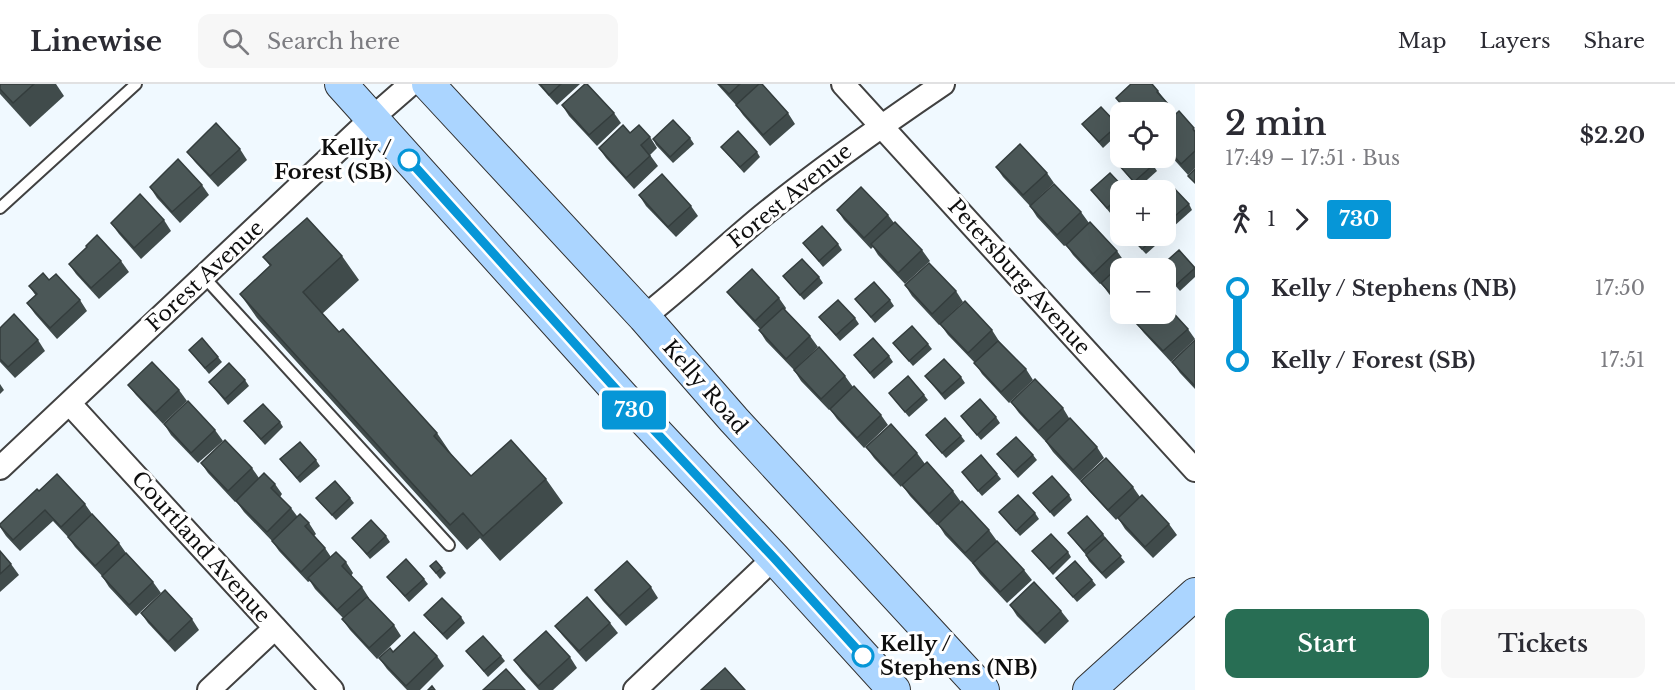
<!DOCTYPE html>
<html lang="en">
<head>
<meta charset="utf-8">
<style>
	:root { --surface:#fff; --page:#f7f7f7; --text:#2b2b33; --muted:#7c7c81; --line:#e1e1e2; --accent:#286e54 }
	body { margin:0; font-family:"Libre Baskerville",serif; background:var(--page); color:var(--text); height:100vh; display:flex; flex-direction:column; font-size:22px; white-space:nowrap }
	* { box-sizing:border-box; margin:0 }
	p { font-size:20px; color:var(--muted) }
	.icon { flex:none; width:33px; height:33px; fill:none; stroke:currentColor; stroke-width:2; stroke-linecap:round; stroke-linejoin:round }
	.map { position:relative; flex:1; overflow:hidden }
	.panel { display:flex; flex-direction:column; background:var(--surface); width:480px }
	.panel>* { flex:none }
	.badge { padding:0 12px; border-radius:4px; font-size:21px; line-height:39px }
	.fabs { position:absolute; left:1110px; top:18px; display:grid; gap:12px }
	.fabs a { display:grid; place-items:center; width:66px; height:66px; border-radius:12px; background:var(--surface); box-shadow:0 6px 24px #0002; font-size:30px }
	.map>.badge { position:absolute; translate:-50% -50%; box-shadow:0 0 0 3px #fff }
	.legs { display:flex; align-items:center; gap:9px; height:66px; padding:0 30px; font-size:20px }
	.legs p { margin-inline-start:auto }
	.head { display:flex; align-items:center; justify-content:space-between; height:102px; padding:0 30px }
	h1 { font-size:33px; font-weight:600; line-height:45px }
	.action { display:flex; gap:12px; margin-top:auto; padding:12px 30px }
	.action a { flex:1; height:69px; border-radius:12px; background:var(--accent); color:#fff; font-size:24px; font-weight:600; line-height:69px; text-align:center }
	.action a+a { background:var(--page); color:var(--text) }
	ul { padding:0 30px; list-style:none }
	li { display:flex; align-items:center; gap:21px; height:72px; font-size:22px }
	li i { display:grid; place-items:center; width:9px; height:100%; margin:0 8px; background:currentColor }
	li i::after { content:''; width:15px; height:15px; margin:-8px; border:4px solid; border-radius:50%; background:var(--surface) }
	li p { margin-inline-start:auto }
	li:first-child i { background:linear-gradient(#0000 50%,currentColor 0) }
	li:last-child i { background:linear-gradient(currentColor 50%,#0000 0) }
	header { display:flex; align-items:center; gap:36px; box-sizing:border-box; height:84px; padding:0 30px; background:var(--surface); border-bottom:2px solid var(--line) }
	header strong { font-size:28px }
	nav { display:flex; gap:33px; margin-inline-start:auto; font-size:21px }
	.search { width:420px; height:54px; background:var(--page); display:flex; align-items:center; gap:15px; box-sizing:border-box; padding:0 21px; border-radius:12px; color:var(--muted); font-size:22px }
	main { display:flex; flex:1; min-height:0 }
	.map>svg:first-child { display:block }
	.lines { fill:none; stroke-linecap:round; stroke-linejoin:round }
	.lane-casing { stroke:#414141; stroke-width:14 }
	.street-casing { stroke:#414141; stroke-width:26 }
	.secondary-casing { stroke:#303030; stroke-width:34 }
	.lane { stroke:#fff; stroke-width:10 }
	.street { stroke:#fff; stroke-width:22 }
	.secondary { stroke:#abd5ff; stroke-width:32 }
	.wall { fill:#404b4b }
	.building { fill:#4b5757; stroke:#343d3d; stroke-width:1.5 }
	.line-1-casing { stroke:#fff; stroke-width:14 }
	.line-1 { stroke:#0696d7; stroke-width:9 }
	.stop-1-dot { fill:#fff; stroke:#0696d7; stroke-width:3 }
	.labels { text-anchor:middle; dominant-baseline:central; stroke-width:6; stroke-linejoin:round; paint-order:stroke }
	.stop-label { font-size:21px; font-weight:bold; fill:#0e0e0e; stroke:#fff; text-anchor:end }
	.street-label { font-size:21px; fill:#0e0e0e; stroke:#fff }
</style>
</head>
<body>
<header>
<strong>Linewise</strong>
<div class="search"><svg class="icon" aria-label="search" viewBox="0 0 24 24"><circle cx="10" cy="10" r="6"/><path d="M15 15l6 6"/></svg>Search here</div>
<nav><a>Map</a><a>Layers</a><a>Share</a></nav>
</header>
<main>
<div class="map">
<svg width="1195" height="606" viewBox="0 0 1195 606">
	<rect width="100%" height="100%" fill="#f0f9ff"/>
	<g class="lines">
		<defs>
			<g id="lane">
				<polyline points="0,124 136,0"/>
				<polyline points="204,193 449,461"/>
			</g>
			<g id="street">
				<polyline points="843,0 1195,386"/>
				<path d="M644 233C685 201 722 165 762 132 820 85 881 42 943 0"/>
				<polyline points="70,320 332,606"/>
				<polyline points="0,384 372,34 411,0"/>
				<polyline points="209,606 275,544"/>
				<polyline points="635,606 774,474"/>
			</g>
			<g id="secondary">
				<polyline points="341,0 623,313 774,474 894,606"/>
				<polyline points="428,0 644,233 734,336 983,606"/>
				<polyline points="1089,606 1195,510"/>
			</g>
		</defs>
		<use href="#lane" class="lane-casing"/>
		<use href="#street" class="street-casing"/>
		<use href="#secondary" class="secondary-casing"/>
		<use href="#lane" class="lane"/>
		<use href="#street" class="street"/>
		<use href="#secondary" class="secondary"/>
	</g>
	<g class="wall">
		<polygon points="0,0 56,0 64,12 30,43 0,10"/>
		<polygon points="538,0 580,0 557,21"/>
		<polygon points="717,0 762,0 788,29 795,40 770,62 743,31 736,21"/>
		<polygon points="1158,7 1176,30 1179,27 1195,46 1195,84 1188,91 1169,70 1167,71 1166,69 1166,28 1127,28 1116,14"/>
		<polygon points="562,21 614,29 621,39 597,62 569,32"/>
		<polygon points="1082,40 1118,41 1120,45 1120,48 1103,64"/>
		<polygon points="630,49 650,53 657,64 650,71 658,82 634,105 606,74 599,64"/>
		<polygon points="690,54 694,60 673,79 656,61 653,55"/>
		<polygon points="721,63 757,68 760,73 744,89"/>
		<polygon points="240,65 247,76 218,103 195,78 187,68"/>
		<polygon points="1118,80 1153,81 1157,87 1138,104"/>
		<polygon points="996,83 1047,89 1054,99 1030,122 1003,93"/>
		<polygon points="202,101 209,111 180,139 157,114 150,103"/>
		<polygon points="1091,106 1120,106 1120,121 1111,130"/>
		<polygon points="1166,108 1189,120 1192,126 1173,143 1166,134"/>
		<polygon points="639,111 691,122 698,132 676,153 646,122"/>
		<polygon points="1030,122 1081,128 1089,139 1117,167 1124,177 1120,184 1120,222 1109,210 1101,199 1100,200 1073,171 1066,161 1064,162 1037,133"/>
		<polygon points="837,126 888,131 894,139 922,166 930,177 905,200 878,171 873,163 871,165 844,136"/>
		<polygon points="164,136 171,147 141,175 119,150 111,139"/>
		<polygon points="1129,152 1163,152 1165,153 1146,170"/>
		<polygon points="803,159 838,160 842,166 823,183"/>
		<polygon points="87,164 121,177 129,188 99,215 76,190 69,180"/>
		<polygon points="342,172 359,196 322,230 437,349 454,374 471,392 546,395 563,419 500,477 480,454 467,466 257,234 240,210 270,182 263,173"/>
		<polygon points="1166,184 1195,184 1195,193 1180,207 1166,191"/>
		<polygon points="783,192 819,193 823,199 804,216"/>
		<polygon points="49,196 80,216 87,227 57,255 35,230 27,219 36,212 29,202"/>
		<polygon points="905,201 956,207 963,218 939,241 912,212"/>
		<polygon points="727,208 779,214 786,224 785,226 810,252 818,263 794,286 766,257 759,246 760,245 735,218"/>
		<polygon points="855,215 890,216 894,222 875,239"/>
		<polygon points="1127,230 1146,230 1136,239"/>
		<polygon points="819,233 855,234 859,240 840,257"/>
		<polygon points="1136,239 1188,245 1195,255 1171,278 1144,249"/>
		<polygon points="940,240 992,246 999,257 1026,285 1033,296 1009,319 982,290 975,279 948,251"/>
		<polygon points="0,244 38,256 45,267 15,294 0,278"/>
		<polygon points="1195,256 1195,305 1180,289 1172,278"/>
		<polygon points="893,259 928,260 932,265 913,282"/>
		<polygon points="189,266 218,273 222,278 209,290"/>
		<polygon points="854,271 889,272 893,278 874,295"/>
		<polygon points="794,286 845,292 853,303 881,331 888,341 864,364 837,335 830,325 829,326 801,297"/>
		<polygon points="925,292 961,293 965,299 945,316"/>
		<polygon points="245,296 249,302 228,321 209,298"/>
		<polygon points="0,300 4,306 0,310"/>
		<polygon points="128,301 179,306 187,317 163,340 136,311"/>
		<polygon points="889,309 924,311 928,316 909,333"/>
		<polygon points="1011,318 1063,324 1069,334 1097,363 1104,374 1080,397 1053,368 1046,358 1019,329"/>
		<polygon points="961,332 996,333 1000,339 981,356"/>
		<polygon points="244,337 280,338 283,343 265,361"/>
		<polygon points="164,340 215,346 223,357 198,379 171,351"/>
		<polygon points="926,351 961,352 965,357 946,374"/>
		<polygon points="866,363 917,369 925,380 953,407 961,418 937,441 910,412 902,401 901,403 874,374"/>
		<polygon points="997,370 1033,371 1037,376 1018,394"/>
		<polygon points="280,375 316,376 320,382 300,399"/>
		<polygon points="201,379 252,384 259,394 275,400 282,410 280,413 291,424 297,432 309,439 316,450 314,452 325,464 331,473 346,478 353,489 351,492 362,503 369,514 368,515 394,541 401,552 377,575 350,546 342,535 343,534 315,505 310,497 308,498 279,467 272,457 244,428 236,417 240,413 235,418 208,389"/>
		<polygon points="962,388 997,390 1001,395 982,412"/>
		<polygon points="1081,397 1133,403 1140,413 1169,440 1177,451 1153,474 1125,445 1118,434 1116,436 1089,407"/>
		<polygon points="39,407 85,420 92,430 119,459 126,469 153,498 161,509 136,532 109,503 102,492 75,463 68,453 53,437 20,467 6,452 0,443"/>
		<polygon points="1033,409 1069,411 1072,416 1054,433"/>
		<polygon points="316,414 350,414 354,419 336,436"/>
		<polygon points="999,428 1035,429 1039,435 1020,452"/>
		<polygon points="938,440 989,446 997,457 1024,486 1032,496 1007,519 980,490 973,480 945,451"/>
		<polygon points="1068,449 1103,450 1107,456 1125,478 1106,495 1089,477 1086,471"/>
		<polygon points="386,452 390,458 370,475 352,454"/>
		<polygon points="0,467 11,480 19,491 0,508"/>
		<polygon points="1032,467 1068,468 1071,473 1053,491"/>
		<polygon points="430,482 442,484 446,489 440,495"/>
		<polygon points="387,493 424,495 428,500 409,518"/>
		<polygon points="1056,494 1092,496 1096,501 1077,518"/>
		<polygon points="651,503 658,514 626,542 603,517 595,506"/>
		<polygon points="1010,521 1061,527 1069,537 1045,560 1017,532"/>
		<polygon points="141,529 192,535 199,546 175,568 148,539"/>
		<polygon points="424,531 461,533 465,539 447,556 428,536"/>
		<polygon points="610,539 618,549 586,578 563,552 555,542"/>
		<polygon points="466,567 501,572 505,577 488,593"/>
		<polygon points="393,568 437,572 444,582 420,606 407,606 387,585 379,574"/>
		<polygon points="570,573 577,584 553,606 539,606 522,587 514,576"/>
	</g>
	<g class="building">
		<polygon points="0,0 34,0 13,19 0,5"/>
		<polygon points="540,0 561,0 549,11"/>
		<polygon points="585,0 587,0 614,29 589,51 562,21"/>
		<polygon points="719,0 740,0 729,10"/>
		<polygon points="759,0 762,0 788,29 763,51 736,21"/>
		<polygon points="1131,0 1152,0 1158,7 1157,8 1169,21 1160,28 1132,28 1126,22 1124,23 1116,14"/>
		<polygon points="1101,23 1118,41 1099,58 1082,40"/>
		<polygon points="1179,27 1194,44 1193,45 1195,48 1195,67 1181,80 1166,63 1166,39"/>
		<polygon points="673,36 690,54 670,73 653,55"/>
		<polygon points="216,39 240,65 210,92 187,68"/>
		<polygon points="623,41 630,49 639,41 650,53 641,61 650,72 626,94 599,64"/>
		<polygon points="738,47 757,68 740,83 721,63"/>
		<polygon points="1020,60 1047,89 1023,111 996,83"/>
		<polygon points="1125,74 1146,74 1153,81 1134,98 1118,80"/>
		<polygon points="178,75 202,101 172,128 150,103"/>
		<polygon points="1195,85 1195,99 1188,92"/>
		<polygon points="1110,89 1126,106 1120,106 1120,112 1107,124 1091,106"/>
		<polygon points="662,90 691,122 668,143 639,111"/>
		<polygon points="1054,100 1081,128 1057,151 1030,122"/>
		<polygon points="1172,102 1189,120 1169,137 1166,133 1166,108"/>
		<polygon points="861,103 888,131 864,154 837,126"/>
		<polygon points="140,110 164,136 134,164 111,139"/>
		<polygon points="307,134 342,172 303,208 339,248 343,245 437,349 434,352 471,392 511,356 546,395 483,452 463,429 450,441 240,210 271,181 263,173"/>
		<polygon points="895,138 922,166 898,189 871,160"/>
		<polygon points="1090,138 1117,167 1093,190 1066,161"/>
		<polygon points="822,142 838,160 819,177 803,159"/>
		<polygon points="97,151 121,177 91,204 69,180 87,163 86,162"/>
		<polygon points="1130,152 1157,152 1142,165"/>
		<polygon points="1179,166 1195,184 1176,201 1166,189 1166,184 1161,184 1160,183"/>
		<polygon points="802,175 819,193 800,211 783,192"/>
		<polygon points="1126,176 1133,184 1120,184 1120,219 1101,199"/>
		<polygon points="929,179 956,207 932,230 905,201"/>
		<polygon points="752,185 779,214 755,237 727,208"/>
		<polygon points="43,189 49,196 56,190 80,216 50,244 27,219 37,210 29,202"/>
		<polygon points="874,198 890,216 871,233 855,215"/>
		<polygon points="838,216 855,234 836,251 819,233"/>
		<polygon points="965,217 992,246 968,269 940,240"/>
		<polygon points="1166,221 1188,245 1163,267 1136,239 1146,230 1166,230"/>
		<polygon points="783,224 810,252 786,275 759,246"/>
		<polygon points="14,230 38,256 8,283 0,275 0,244"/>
		<polygon points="912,242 928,260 909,277 893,259"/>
		<polygon points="202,254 218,273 205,284 189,266"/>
		<polygon points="873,254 889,272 870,289 854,271"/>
		<polygon points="1195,256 1195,302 1172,278"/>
		<polygon points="998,257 1026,285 1001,308 974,279"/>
		<polygon points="819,263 845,292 821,315 794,286"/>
		<polygon points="944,275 961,293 942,310 925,292"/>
		<polygon points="152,278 179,306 155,329 128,301"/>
		<polygon points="229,279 245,296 225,315 209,298"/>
		<polygon points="908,292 924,311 905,328 889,309"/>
		<polygon points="1035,295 1063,324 1038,347 1011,318"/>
		<polygon points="854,302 881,331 857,354 830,325"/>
		<polygon points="980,315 996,333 977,351 961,332"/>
		<polygon points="188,317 215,346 191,369 164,340"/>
		<polygon points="263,320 280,338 261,355 244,337"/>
		<polygon points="945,334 961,352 942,369 926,351"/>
		<polygon points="1070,334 1097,363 1073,386 1046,357"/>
		<polygon points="891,340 917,369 893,392 866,363"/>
		<polygon points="1016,353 1033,371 1014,388 997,370"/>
		<polygon points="225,356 252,384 228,407 201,379"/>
		<polygon points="300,358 316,376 297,394 280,375"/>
		<polygon points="981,371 997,390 978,407 962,388"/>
		<polygon points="1106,374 1133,403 1108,426 1081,397"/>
		<polygon points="927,378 953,407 929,430 902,401"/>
		<polygon points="264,389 275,400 271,404 291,424 267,448 236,417"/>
		<polygon points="57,390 85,420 61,443 45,426 13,456 0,442 0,440 37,405 39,407"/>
		<polygon points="1052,392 1069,411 1050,428 1033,409"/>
		<polygon points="335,397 350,414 332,431 316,414"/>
		<polygon points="1018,411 1035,429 1016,447 999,428"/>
		<polygon points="1142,411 1169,440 1145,463 1118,434"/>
		<polygon points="962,417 989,446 965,469 938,440"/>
		<polygon points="92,430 119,459 95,482 68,453"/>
		<polygon points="300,430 309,439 305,442 325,464 301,488 272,457"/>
		<polygon points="1087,432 1103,450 1084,467 1068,449"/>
		<polygon points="371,436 386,452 367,470 352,454"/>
		<polygon points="1051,450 1068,468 1049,485 1032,467"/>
		<polygon points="1105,454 1121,472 1102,489 1086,471"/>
		<polygon points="997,457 1024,486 1000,508 973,479"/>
		<polygon points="0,467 11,480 0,490"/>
		<polygon points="336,468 346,478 342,482 362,503 337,526 308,494"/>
		<polygon points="126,469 153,498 129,521 102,492"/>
		<polygon points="406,475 424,495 405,512 387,493"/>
		<polygon points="436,477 442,484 436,489 430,482"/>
		<polygon points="627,477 651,503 619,532 595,506"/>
		<polygon points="1075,477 1092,496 1073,513 1056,494"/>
		<polygon points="1034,498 1061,527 1037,550 1010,521"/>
		<polygon points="165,506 192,535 168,558 141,529"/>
		<polygon points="367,513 394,541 369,564 342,535"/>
		<polygon points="587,513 610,539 579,567 555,542"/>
		<polygon points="442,514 461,533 443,550 424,531"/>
		<polygon points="546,547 570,573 538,602 514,576"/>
		<polygon points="414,548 437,572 406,602 379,574 390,564 393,568"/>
		<polygon points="483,552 501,572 484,587 466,567"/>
		<polygon points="725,584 745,606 701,606"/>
		<polygon points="506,585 525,606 483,606"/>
		<polygon points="432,602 435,606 428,606"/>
	</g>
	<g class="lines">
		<defs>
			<polyline id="line-1" points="409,76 623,313 774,474 863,572"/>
		</defs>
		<use href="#line-1" class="line-1-casing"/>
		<use href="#line-1" class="line-1"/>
	</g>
	<g class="stop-1-dot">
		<circle cx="409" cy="76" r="10"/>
		<circle cx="863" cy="572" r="10"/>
	</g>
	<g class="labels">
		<g class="stop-label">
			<text x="392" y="64">Kelly /<tspan x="392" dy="24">Forest (SB)</tspan></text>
			<text x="880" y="560" text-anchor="start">Kelly /<tspan x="880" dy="24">Stephens (NB)</tspan></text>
		</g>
		<g class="street-label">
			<text transform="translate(790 112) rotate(-39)">Forest Avenue</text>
			<text transform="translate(205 192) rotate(-43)">Forest Avenue</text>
			<text transform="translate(1019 193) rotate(48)">Petersburg Avenue</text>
			<text transform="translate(705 303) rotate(49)">Kelly Road</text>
			<text transform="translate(201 463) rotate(48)">Courtland Avenue</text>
		</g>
	</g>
</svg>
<div class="fabs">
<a><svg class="icon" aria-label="locate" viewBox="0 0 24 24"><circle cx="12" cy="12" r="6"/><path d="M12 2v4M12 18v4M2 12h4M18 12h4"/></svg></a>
<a>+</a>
<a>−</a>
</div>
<b class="badge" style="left:634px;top:326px;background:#0696d7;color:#fff">730</b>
</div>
<section class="panel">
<div class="head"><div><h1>2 min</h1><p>17:49 – 17:51 · Bus</p></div><b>$2.20</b></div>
<div class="legs"><svg class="icon" aria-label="walk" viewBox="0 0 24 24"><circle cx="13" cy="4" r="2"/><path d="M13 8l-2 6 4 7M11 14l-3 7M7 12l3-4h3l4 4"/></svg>1<svg class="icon" aria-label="forward" viewBox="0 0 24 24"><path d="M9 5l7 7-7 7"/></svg><b class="badge" style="background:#0696d7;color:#fff">730</b></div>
<ul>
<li><i style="color:#0696d7"></i><b>Kelly / Stephens (NB)</b><p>17:50</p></li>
<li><i style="color:#0696d7"></i><b>Kelly / Forest (SB)</b><p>17:51</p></li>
</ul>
<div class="action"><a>Start</a><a>Tickets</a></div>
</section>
</main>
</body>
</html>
